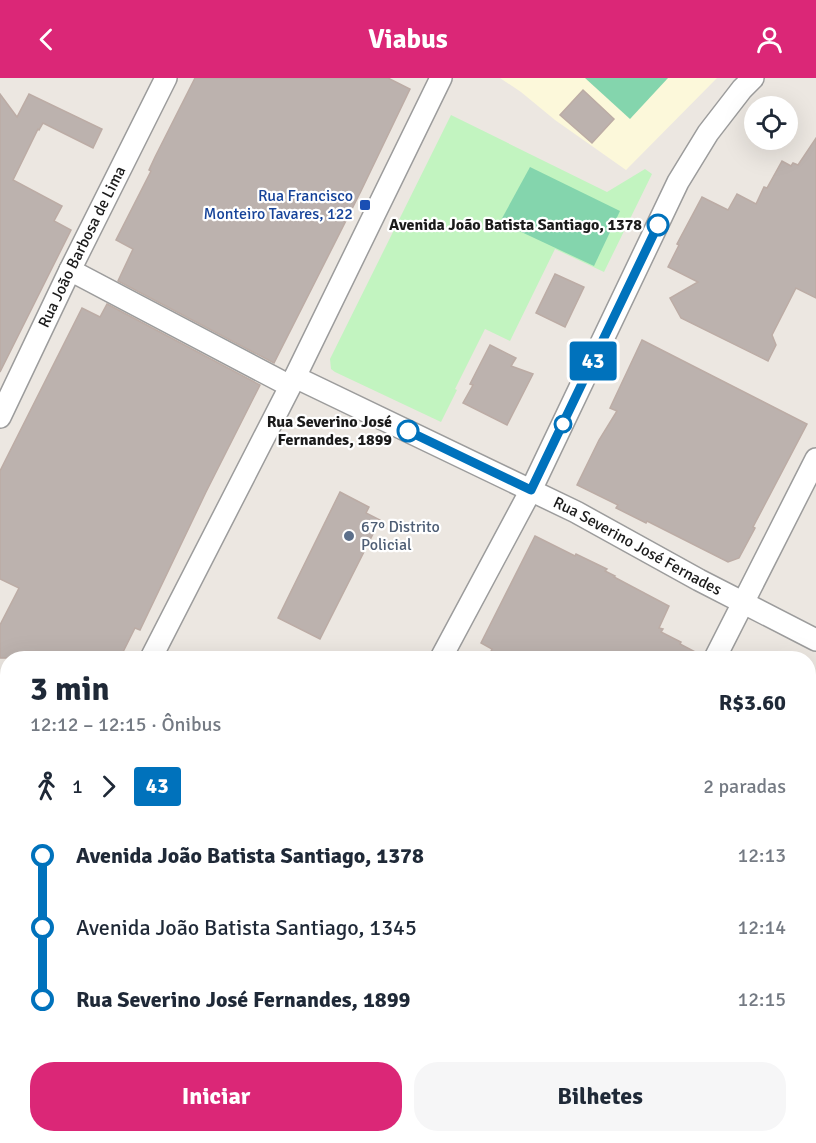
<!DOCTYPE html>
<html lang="pt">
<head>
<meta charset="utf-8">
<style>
	:root { --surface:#fff; --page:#f6f6f7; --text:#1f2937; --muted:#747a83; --accent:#db2777 }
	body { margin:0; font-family:Signika,sans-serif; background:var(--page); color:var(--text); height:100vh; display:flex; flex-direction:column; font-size:22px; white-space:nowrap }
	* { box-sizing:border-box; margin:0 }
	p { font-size:20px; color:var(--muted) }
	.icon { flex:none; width:33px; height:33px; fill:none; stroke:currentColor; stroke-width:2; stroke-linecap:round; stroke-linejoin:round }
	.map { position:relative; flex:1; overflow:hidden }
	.side { position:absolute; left:0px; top:573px; width:816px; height:492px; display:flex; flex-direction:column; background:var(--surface); border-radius:24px 24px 0 0; box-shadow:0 6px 24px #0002 }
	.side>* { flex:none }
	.badge { padding:0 12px; border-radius:4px; font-size:21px; line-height:39px }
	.tools { position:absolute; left:744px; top:18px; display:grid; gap:12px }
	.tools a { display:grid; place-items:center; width:54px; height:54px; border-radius:50%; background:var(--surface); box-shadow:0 6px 24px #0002; font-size:30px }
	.map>.badge { position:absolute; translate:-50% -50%; box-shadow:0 0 0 3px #fff }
	.legs { display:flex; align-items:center; gap:9px; height:66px; padding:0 30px; font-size:20px }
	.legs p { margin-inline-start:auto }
	.head { display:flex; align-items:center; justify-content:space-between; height:102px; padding:0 30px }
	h1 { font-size:33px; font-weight:800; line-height:45px }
	.cta { display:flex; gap:12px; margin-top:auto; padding:12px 30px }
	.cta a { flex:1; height:69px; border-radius:24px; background:var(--accent); color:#fff; font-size:24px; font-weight:800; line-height:69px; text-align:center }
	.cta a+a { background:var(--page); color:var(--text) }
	ul { padding:0 30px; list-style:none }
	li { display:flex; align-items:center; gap:21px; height:72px; font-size:22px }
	li i { display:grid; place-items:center; width:9px; height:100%; margin:0 8px; background:currentColor }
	li i::after { content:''; width:15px; height:15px; margin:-8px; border:4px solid; border-radius:50%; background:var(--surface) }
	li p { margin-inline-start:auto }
	li:first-child i { background:linear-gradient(#0000 50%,currentColor 0) }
	li:last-child i { background:linear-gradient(currentColor 50%,#0000 0) }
	header { display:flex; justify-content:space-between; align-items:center; height:78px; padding:0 30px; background:var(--accent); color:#fff; font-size:27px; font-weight:800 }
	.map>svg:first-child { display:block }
	.education { fill:#fcf8da }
	.park { fill:#c2f4c0 }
	.pitch { fill:#84d5ad }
	.building { fill:#bcb2ae; stroke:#bcaca5; stroke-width:1.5 }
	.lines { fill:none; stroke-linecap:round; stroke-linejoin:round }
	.street-casing { stroke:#9c9c9c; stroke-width:24 }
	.secondary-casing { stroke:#67670d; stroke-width:32 }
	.street { stroke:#fff; stroke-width:21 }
	.secondary { stroke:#f3f0b7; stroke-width:28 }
	.line-1-casing { stroke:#fff; stroke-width:14 }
	.line-1 { stroke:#0072bc; stroke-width:9 }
	.transit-dot { fill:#1a4fb4; stroke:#fff; stroke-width:2 }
	.stop-1-dot { fill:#fff; stroke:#0072bc; stroke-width:3 }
	.service-dot { fill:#5c6f8a; stroke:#fff; stroke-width:2 }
	.labels { text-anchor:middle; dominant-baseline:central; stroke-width:4.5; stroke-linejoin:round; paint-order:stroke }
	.transit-label { font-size:16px; fill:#164399; stroke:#fff; text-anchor:end }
	.stop-label { font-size:16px; font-weight:bold; fill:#1b1b1b; stroke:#fff; text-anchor:end }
	.street-label { font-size:16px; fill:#1b1b1b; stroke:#fff }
	.service-label { font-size:16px; fill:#4e5e75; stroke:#fff; text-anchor:start }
</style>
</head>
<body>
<header><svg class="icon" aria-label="back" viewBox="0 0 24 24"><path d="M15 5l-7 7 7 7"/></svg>Viabus<svg class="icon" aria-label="person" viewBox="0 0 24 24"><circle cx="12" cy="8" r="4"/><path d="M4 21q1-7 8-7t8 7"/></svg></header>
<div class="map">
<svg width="816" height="1065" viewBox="0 0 816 1065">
	<rect width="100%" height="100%" fill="#ece7e1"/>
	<polygon class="education" points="500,0 717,0 626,92 555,42 521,14"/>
	<polygon class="park" points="451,37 607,114 645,91 652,96 604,194 555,171 510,263 485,251 455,311 457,312 441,344 335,294 331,291 330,281"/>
	<g class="pitch">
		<polygon points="585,0 668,0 630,41"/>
		<polygon points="530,89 620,133 594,188 500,144"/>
	</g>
	<g class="building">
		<polygon points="195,0 388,0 410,11 361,113 274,285 118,203 133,171 116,162 151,93 149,92 155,79"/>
		<polygon points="583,12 614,41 592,65 560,37"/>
		<polygon points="0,16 17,39 29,16 102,51 93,70 43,45 39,52 38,51 13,102 62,128 54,143 71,152 0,294"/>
		<polygon points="816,60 816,220 796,210 772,257 776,267 768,283 681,240 670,220 698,204 668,189 679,167 677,166 702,119 728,132 737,116 756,126 764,109 767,110 782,83 791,88 793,85 798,87"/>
		<polygon points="555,196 584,209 565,249 536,235"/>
		<polygon points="107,226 260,307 206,414 140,552 135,550 120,580 0,580 0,547 19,510 0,501 0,393 82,230 100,239"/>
		<polygon points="642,262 807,346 753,449 755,450 739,480 728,484 647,443 646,445 616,430 618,427 577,407 599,362 617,333 610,330"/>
		<polygon points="490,267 516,280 511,288 533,296 507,347 463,325 473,307 470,306"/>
		<polygon points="340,414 369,429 366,435 380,442 320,561 278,540"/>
		<polygon points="535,458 575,478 576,476 607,491 605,493 615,498 614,499 669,528 659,550 663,551 661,554 681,564 680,566 703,578 702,580 488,580 492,571 481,565"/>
	</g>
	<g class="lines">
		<defs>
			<g id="street">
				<polyline points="70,192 290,308"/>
				<path id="s1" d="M295 299 576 434 699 502 816 562"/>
				<path id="s2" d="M0 339 70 192 166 0"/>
				<polyline points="151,580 295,299 441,0"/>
				<polyline points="441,580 531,412 678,104 708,55 742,11 753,0"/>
				<polyline points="715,580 816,381"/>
				<polyline points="0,793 8,799"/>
				<polyline points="0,858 8,851"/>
				<polyline points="808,964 816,949"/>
				<polyline points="475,1065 479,1058"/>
				<polyline points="759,1065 763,1058"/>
			</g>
			<g id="secondary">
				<polyline points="394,1058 409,1065"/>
				<polyline points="146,1065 155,1058"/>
			</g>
		</defs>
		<use href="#street" class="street-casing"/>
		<use href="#secondary" class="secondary-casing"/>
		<use href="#street" class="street"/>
		<use href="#secondary" class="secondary"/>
	</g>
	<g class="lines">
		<defs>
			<polyline id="line-1" points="408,353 531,412 658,147"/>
		</defs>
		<use href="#line-1" class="line-1-casing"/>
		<use href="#line-1" class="line-1"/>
	</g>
	<rect class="transit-dot" x="359" y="121" width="12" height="12" rx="3"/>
	<g class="stop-1-dot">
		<circle cx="658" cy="147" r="10"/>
		<circle cx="563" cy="346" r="8"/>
		<circle cx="408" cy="353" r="10"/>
	</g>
	<circle class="service-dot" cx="349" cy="458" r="6"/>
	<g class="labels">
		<g class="transit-label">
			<text x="353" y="118">Rua Francisco<tspan x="353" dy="18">Monteiro Tavares, 122</tspan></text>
		</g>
		<g class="stop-label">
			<text x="642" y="147">Avenida João Batista Santiago, 1378</text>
			<text x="392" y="344">Rua Severino José<tspan x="392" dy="18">Fernandes, 1899</tspan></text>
		</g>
		<g class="street-label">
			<text stroke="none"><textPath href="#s2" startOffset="189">Rua João Barbosa de Lima</textPath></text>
			<text stroke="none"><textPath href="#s1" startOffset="382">Rua Severino José Fernades</textPath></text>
		</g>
		<g class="service-label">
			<text x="361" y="449">67º Distrito<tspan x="361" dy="18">Policial</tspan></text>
		</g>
	</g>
</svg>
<div class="tools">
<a><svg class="icon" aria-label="locate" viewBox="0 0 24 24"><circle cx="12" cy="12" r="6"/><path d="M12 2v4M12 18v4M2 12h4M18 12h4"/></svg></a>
</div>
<b class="badge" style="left:593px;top:283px;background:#0072bc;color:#fff">43</b>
<section class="side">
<div class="head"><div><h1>3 min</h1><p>12:12 – 12:15 · Ônibus</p></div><b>R$3.60</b></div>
<div class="legs"><svg class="icon" aria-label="walk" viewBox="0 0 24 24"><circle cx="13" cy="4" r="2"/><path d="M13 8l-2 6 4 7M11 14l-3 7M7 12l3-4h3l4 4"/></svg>1<svg class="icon" aria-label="forward" viewBox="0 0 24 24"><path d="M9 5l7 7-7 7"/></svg><b class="badge" style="background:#0072bc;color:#fff">43</b><p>2 paradas</p></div>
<ul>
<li><i style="color:#0072bc"></i><b>Avenida João Batista Santiago, 1378</b><p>12:13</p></li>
<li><i style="color:#0072bc"></i><span>Avenida João Batista Santiago, 1345</span><p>12:14</p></li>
<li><i style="color:#0072bc"></i><b>Rua Severino José Fernandes, 1899</b><p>12:15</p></li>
</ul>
<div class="cta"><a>Iniciar</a><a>Bilhetes</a></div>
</section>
</div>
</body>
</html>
